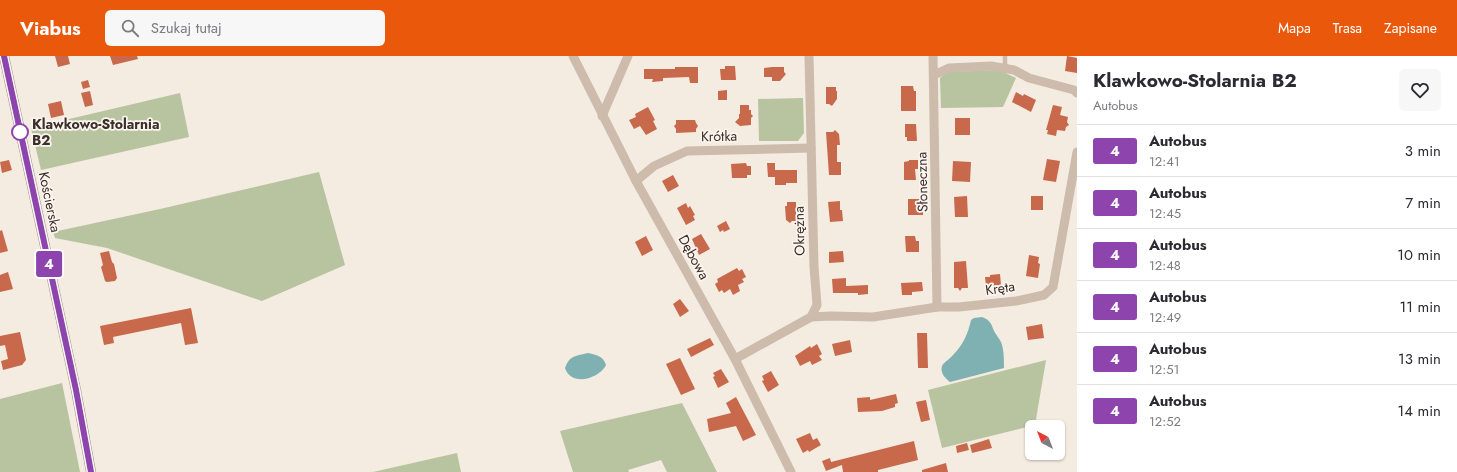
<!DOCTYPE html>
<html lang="pl">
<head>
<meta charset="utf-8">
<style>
	:root { --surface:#fff; --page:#f7f7f7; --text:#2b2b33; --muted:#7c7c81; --line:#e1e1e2; --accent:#ea580c }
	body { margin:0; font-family:Jost,sans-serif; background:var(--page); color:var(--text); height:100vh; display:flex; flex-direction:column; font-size:15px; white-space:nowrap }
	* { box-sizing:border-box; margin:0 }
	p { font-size:13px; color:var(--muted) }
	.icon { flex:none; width:22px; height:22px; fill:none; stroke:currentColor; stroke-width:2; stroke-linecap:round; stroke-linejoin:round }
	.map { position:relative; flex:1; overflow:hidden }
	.details { display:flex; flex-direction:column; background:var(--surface); width:380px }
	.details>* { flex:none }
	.badge { padding:0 8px; border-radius:3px; font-size:14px; line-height:26px }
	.needle { width:26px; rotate:318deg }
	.fabs { position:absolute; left:1025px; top:364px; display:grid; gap:8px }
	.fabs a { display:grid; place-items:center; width:40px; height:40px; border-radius:6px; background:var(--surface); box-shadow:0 1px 3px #0004; font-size:20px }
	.map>.badge { position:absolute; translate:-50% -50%; box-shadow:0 0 0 2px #fff }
	.round { display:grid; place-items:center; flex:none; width:42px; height:42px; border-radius:6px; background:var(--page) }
	.headline { display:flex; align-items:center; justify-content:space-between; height:68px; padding:0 16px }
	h1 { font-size:19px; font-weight:700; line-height:30px }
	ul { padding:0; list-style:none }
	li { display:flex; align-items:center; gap:12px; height:52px; padding:0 16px; border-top:1px solid var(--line) }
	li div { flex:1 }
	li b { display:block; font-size:15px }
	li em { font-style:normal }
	li .badge { min-width:44px; font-weight:700; text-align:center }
	header { display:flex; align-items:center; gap:24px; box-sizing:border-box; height:56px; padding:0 20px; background:var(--accent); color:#fff }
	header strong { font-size:19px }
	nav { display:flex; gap:22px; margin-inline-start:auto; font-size:14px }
	.search { width:280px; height:36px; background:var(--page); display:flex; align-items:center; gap:10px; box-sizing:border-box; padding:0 14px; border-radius:6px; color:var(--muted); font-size:15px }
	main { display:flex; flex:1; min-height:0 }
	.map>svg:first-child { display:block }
	.green { fill:#b8c4a0 }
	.water { fill:#7fb0b2 }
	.building { fill:#c8694b }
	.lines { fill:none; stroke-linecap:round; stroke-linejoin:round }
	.lane { stroke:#cdbbac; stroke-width:4.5 }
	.street { stroke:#cdbbac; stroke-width:9 }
	.secondary { stroke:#a18a7d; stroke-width:10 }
	.line-casing { stroke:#fff; stroke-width:9 }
	.line { stroke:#8e44ad; stroke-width:6 }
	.stop-dot { fill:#fff; stroke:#8e44ad; stroke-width:2 }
	.labels { text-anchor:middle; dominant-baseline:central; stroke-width:3.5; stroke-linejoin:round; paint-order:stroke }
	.stop-label { font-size:14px; font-weight:bold; fill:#3b302b; stroke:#fbf5ee; text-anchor:start }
	.street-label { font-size:14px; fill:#3b302b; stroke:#fbf5ee }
</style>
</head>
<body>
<header>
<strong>Viabus</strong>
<div class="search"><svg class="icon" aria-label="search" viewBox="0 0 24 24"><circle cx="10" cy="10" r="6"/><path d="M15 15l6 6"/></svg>Szukaj tutaj</div>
<nav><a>Mapa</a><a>Trasa</a><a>Zapisane</a></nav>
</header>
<main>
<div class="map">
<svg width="1077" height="416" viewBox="0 0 1077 416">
	<rect width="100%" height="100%" fill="#f4ebe1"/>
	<g class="green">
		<polygon points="999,14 1016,22 1003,51 941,52 940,22 947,16"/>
		<polygon points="180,37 189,81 41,114 31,72"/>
		<polygon points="803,42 804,77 798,85 759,85 758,43"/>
		<polygon points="319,116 345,209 262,245 107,192 55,182 53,176 160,153"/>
		<polygon points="1046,304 1035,369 942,392 928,334"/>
		<polygon points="62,327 80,416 0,416 0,343"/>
		<polygon points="682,347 717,416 667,416 661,404 628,414 629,416 573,416 560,375"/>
		<polygon points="457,397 461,416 373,416"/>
	</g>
	<g class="water">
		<path d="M982 261C990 264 991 267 994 275 996 279 999 282 1001 286 1004 293 1004 304 1004 312L950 326C945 322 940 317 942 310 944 306 950 303 953 299 963 289 968 278 971 264L974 262Z"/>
		<path d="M588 297C597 299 603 300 606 309 599 323 571 331 565 312 570 299 576 300 588 297Z"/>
	</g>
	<g class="building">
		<polygon points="55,0 68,0 70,8 58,11"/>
		<polygon points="110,0 137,0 138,3 113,9"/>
		<polygon points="1067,0 1077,2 1077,17 1065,15"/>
		<polygon points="725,10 735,10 736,24 721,24 720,13 725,13"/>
		<polygon points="675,11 698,11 698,27 690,27 689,21 663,22 663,25 652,26 653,23 644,23 644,13 675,13"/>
		<polygon points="772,11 784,11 784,16 786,18 780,25 772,25 772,21 764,21 764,12"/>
		<polygon points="88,24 90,31 83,33 81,26"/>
		<polygon points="901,30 913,30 914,35 916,35 916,55 901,55"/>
		<polygon points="826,31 836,31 836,35 837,35 837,43 832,50 829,48 826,48"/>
		<polygon points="727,34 727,44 718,44 718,35"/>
		<polygon points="90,35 93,49 85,51 81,37"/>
		<polygon points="1016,36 1023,40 1024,38 1036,44 1031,56 1012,46"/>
		<polygon points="61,45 64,59 51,62 48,48"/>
		<polygon points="740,49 749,49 749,54 751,54 751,58 753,60 751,62 751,69 740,70 735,66 739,62 739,58 740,58"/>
		<polygon points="1053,49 1062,51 1060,59 1068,61 1067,66 1069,69 1066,71 1065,75 1057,74 1056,80 1047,78 1048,74 1046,74"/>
		<polygon points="648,51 655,64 653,65 657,73 646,79 640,70 634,73 629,64 636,61 635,58"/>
		<rect x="955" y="62" width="15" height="17"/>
		<polygon points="676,64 695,64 696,67 698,70 696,73 696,76 676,77 676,73 674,70 676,68"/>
		<polygon points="905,68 916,68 917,85 907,85 907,81 905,81"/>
		<polygon points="835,74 839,78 840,89 837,89 837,106 841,106 841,119 829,119 826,76 833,76"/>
		<polygon points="1047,103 1060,105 1056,126 1043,124"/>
		<polygon points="9,104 12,114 2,117 0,106"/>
		<polygon points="909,104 918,104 918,113 915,113 916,124 904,124 904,106 909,105"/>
		<polygon points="953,105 971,106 970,126 952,125"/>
		<polygon points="746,107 747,110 751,110 751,119 747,119 747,122 732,122 731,108"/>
		<polygon points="767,107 775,107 775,114 797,114 797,127 786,127 786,129 775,129 775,121 768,121"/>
		<polygon points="673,119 679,130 668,136 662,125"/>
		<polygon points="967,140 968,161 955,161 954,141"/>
		<rect x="1031" y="140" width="12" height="14"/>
		<rect x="908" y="143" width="15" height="16"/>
		<polygon points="840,145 840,154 842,154 843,165 830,166 828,146"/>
		<polygon points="787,146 796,146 796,165 792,165 790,167 786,164 785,150 787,150"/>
		<polygon points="686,147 688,152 690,150 695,159 693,160 695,164 686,169 677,152"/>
		<polygon points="726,165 730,173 724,176 723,174 720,176 717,170"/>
		<polygon points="2,174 8,195 0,197 0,175"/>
		<polygon points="701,178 710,193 699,199 692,183"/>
		<polygon points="646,180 653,194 642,200 635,186"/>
		<polygon points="905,180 915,180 916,185 919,185 919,196 906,196"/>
		<polygon points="109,195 112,206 114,208 117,222 115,225 107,226 105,225 101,211 103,209 100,197"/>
		<polygon points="843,195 844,206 829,207 829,196"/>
		<polygon points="1029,199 1039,201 1038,207 1040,208 1038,222 1026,220"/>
		<polygon points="966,205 968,232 962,232 960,235 958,232 954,232 954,206"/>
		<polygon points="737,212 739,215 742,213 746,221 742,223 744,226 738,229 740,235 733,239 730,233 724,237 722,234 719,236 715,228 718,226 717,223"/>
		<polygon points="8,216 13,233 0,236 0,219"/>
		<polygon points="1000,218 1001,229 986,230 985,221 990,221 990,219"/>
		<polygon points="846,222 846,230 868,229 868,238 858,239 858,237 833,237 832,223"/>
		<polygon points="922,226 923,235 912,236 912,239 902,239 901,227"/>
		<polygon points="680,243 689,255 680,261 673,248"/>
		<polygon points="191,252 198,287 185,289 181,267 113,281 114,287 104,289 100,270"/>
		<polygon points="1042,268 1044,282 1028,284 1026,271"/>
		<polygon points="20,276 26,304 22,309 3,314 1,305 8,303 5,289 0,290 0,280"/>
		<polygon points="917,277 927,277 928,312 918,312"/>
		<polygon points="710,282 714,289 691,301 687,293"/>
		<polygon points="850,284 852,296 835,300 832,288"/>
		<polygon points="817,288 822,298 819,300 822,304 812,309 810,305 800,310 795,300 810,290 811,292"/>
		<polygon points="680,302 695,333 681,339 666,308"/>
		<polygon points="721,313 729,326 718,332 713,321 715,320 713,317"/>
		<polygon points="771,315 779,329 768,336 762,325 764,324 762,320"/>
		<polygon points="896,338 898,347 895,348 895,351 882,355 858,356 857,342 870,341 870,344"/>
		<polygon points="736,341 756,379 743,385 736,370 709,376 707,363 731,357 726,347"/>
		<polygon points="926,344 930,364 921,366 916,346"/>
		<polygon points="810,377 813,384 817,382 821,389 809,396 808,394 803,397 796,383"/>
		<polygon points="989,383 992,392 972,397 970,389"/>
		<polygon points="914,385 918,404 878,414 878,416 843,416 842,409 826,415 822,405 830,402 831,406"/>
		<polygon points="967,387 969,394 957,397 956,390"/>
		<polygon points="946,407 948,416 922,416 922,414"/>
	</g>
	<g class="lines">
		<polyline class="lane" points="1005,12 1005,0"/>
		<g class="street">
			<polyline points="573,0 636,125 735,303 791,416"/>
			<polyline points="933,0 937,251"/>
			<polyline points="934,19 949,12 991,10 1014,14 1029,22 1074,34 1077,37"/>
			<polyline points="602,60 628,0"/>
			<polyline points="636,125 654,110 687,95 811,92"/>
			<polyline points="811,261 831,260 873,261 937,251 959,251 1016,245 1044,239 1053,231 1077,96"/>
			<polyline points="735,303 811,261 817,249 814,211 809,0"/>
		</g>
		<polyline class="secondary" points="4,0 76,334 91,416"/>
	</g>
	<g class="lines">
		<defs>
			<polyline id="line" points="4,0 76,334 91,416"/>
		</defs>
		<use href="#line" class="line-casing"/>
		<use href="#line" class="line"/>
	</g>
	<circle class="stop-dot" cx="20" cy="76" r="8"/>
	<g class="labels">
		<g class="stop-label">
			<text x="32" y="68">Klawkowo-Stolarnia<tspan x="32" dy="16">B2</tspan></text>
		</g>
		<g class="street-label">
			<text transform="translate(719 80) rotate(-1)">Krótka</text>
			<text transform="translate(922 126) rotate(-91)">Słoneczna</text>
			<text transform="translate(50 146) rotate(78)">Kościerska</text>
			<text transform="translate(799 175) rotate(-91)">Okrężna</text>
			<text transform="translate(694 201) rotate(61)">Dębowa</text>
			<text transform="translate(1000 232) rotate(-8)">Kręta</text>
		</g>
	</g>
</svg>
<div class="fabs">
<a><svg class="needle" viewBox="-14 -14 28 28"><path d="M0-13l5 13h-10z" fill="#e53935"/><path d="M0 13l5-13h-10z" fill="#7c7c81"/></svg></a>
</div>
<b class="badge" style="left:49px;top:208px;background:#8e44ad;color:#fff">4</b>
</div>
<section class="details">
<div class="headline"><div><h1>Klawkowo-Stolarnia B2</h1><p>Autobus</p></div><a class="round"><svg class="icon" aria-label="heart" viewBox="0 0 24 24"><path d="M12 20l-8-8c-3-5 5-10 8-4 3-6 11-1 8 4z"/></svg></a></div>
<ul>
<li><span class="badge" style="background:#8e44ad;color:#fff">4</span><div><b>Autobus</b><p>12:41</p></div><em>3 min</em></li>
<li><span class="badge" style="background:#8e44ad;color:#fff">4</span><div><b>Autobus</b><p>12:45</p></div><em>7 min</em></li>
<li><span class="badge" style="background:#8e44ad;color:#fff">4</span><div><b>Autobus</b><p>12:48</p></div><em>10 min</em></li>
<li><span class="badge" style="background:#8e44ad;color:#fff">4</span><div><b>Autobus</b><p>12:49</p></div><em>11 min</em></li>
<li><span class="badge" style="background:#8e44ad;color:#fff">4</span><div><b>Autobus</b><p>12:51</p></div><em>13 min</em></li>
<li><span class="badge" style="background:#8e44ad;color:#fff">4</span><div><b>Autobus</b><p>12:52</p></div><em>14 min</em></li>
</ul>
</section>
</main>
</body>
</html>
